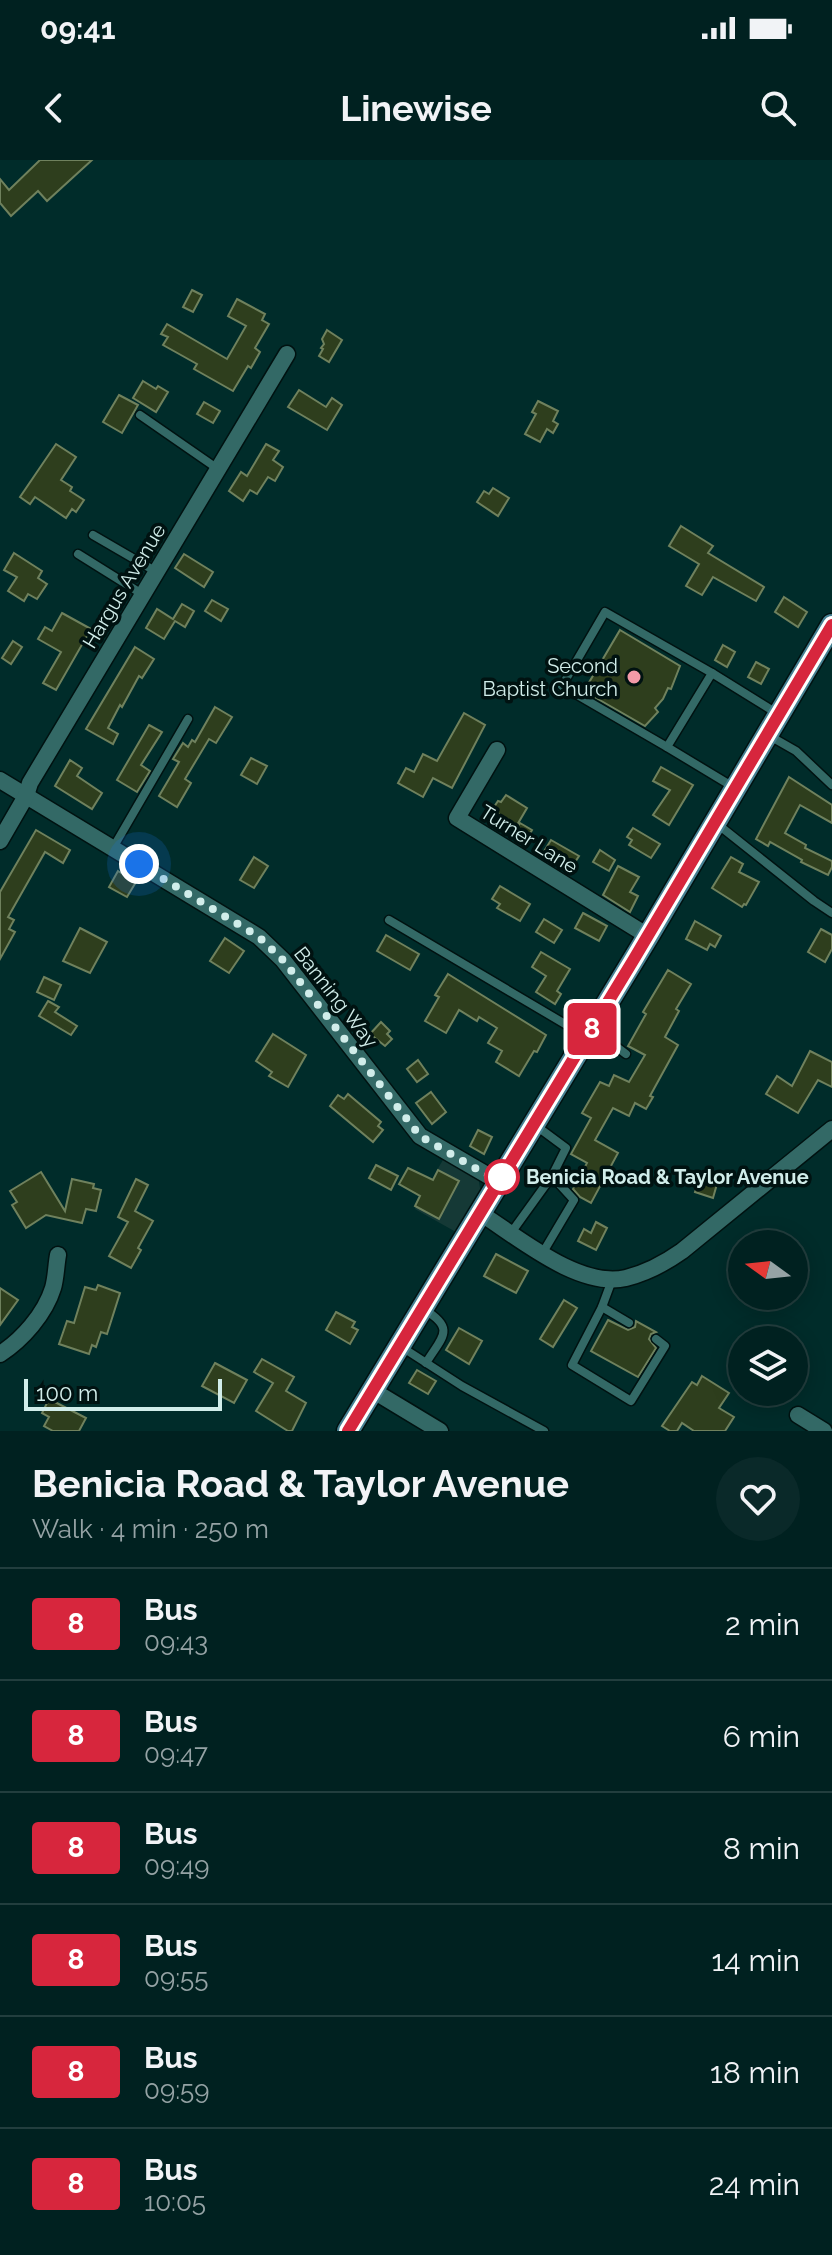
<!DOCTYPE html>
<html lang="en">
<head>
<meta charset="utf-8">
<style>
	:root { --surface:#002120; --page:#0a2929; --text:#f1f3f6; --muted:#95a3a5; --line:#223e3e }
	body { margin:0; font-family:Raleway,sans-serif; background:var(--page); color:var(--text); height:100vh; display:flex; flex-direction:column; font-size:30px; white-space:nowrap }
	* { box-sizing:border-box; margin:0 }
	p { font-size:26px; color:var(--muted) }
	.icon { flex:none; width:44px; height:44px; fill:none; stroke:currentColor; stroke-width:2; stroke-linecap:round; stroke-linejoin:round }
	.map { position:relative; height:1271px; overflow:hidden }
	.panel { display:flex; flex-direction:column; background:var(--surface); flex:1 }
	.panel>* { flex:none }
	.badge { padding:0 16px; border-radius:6px; font-size:28px; line-height:52px }
	.needle { width:52px; rotate:285deg }
	.buttons { position:absolute; left:728px; top:1070px; display:grid; gap:16px }
	.buttons a { display:grid; place-items:center; width:80px; height:80px; border-radius:50%; background:var(--surface); box-shadow:0 4px 20px #0003,0 0 0 2px var(--line); font-size:40px }
	.scale { position:absolute; left:24px; bottom:20px; width:198px; box-sizing:border-box; padding-left:8px; border:4px solid #d1edea; border-top:0; font-size:22px; line-height:28px; white-space:nowrap; color:#d1edea; -webkit-text-stroke:6px #001211; paint-order:stroke }
	.you { position:absolute; width:40px; height:40px; margin:-20px; border:6px solid #fff; border-radius:50%; background:#1a73e8; box-shadow:0 0 0 12px #1a73e833 }
	.map>.badge { position:absolute; translate:-50% -50%; box-shadow:0 0 0 4px #fff }
	.round { display:grid; place-items:center; flex:none; width:84px; height:84px; border-radius:42px; background:var(--page) }
	.head { display:flex; align-items:center; justify-content:space-between; height:136px; padding:0 32px }
	h1 { font-size:38px; font-weight:700; line-height:60px }
	ul { padding:0; list-style:none }
	li { display:flex; align-items:center; gap:24px; height:112px; padding:0 32px; border-top:2px solid var(--line) }
	li div { flex:1 }
	li b { display:block; font-size:30px }
	li em { font-style:normal }
	li .badge { min-width:88px; font-weight:700; text-align:center }
	.status { display:flex; justify-content:space-between; align-items:center; height:56px; padding:0 40px; background:var(--surface); direction:ltr }
	.status svg { height:22px; fill:currentColor }
	header { display:flex; justify-content:space-between; align-items:center; height:104px; padding:0 32px; background:var(--surface); font-size:36px; font-weight:700 }
	.map>svg:first-child { display:block }
	.built { fill:#153936 }
	.building { fill:#2e3e1d; stroke:#6f815d; stroke-width:2 }
	.lines { fill:none; stroke-linecap:round; stroke-linejoin:round }
	.service-casing { stroke:#001211; stroke-width:11 }
	.minor-casing { stroke:#001211; stroke-width:19 }
	.secondary-casing { stroke:#001211; stroke-width:25 }
	.service { stroke:#336966; stroke-width:8 }
	.minor { stroke:#336966; stroke-width:16 }
	.secondary { stroke:#468092; stroke-width:22 }
	.line-casing { stroke:#fff; stroke-width:18 }
	.line { stroke:#d7263d; stroke-width:12 }
	.walk { stroke:#d1edea; stroke-width:8; stroke-dasharray:0 14.4 }
	.poi-dot { fill:#f39aa8; stroke:#001211; stroke-width:3 }
	.stop-dot { fill:#fff; stroke:#d7263d; stroke-width:4 }
	.labels { text-anchor:middle; dominant-baseline:central; stroke-width:7; stroke-linejoin:round; paint-order:stroke }
	.street-label { font-size:20px; fill:#d1edea; stroke:#001211 }
	.poi-label { font-size:20px; fill:#d1edea; stroke:#001211; text-anchor:end }
	.stop-label { font-size:20px; font-weight:bold; fill:#d1edea; stroke:#001211; text-anchor:start }
</style>
</head>
<body>
<div class="status"><b>09:41</b><svg viewBox="0 0 49 12"><path d="M0 12V9h3v3zM5 12V6h3v6zM10 12V3h3v9zM15 12V0h3v12zM26 1h20v11H26zM47 4h2v5h-2z"/></svg></div>
<header><svg class="icon" aria-label="back" viewBox="0 0 24 24"><path d="M15 5l-7 7 7 7"/></svg>Linewise<svg class="icon" aria-label="search" viewBox="0 0 24 24"><circle cx="10" cy="10" r="6"/><path d="M15 15l6 6"/></svg></header>
<div class="map">
<svg width="832" height="1271" viewBox="0 0 832 1271">
	<rect width="100%" height="100%" fill="#002c2a"/>
	<polygon class="built" points="444,998 478,1016 481,1034 456,1072 415,1049"/>
	<g class="building">
		<polygon points="40,0 92,0 47,41 38,31 11,56 0,43 0,19 9,30"/>
		<polygon points="192,130 202,135 193,152 183,147"/>
		<polygon points="237,139 265,154 262,160 269,164 255,188 260,192 251,208 248,206 233,231 194,209 197,204 163,185 168,177 161,174 167,164 227,199 246,166 228,156"/>
		<polygon points="327,170 342,180 329,202 319,196 323,189 321,188 324,184 322,179"/>
		<polygon points="143,221 156,229 158,226 168,232 156,252 133,238"/>
		<polygon points="299,230 326,247 332,238 342,245 327,270 288,247"/>
		<polygon points="119,235 138,245 122,273 103,262"/>
		<polygon points="538,241 558,251 553,261 558,264 553,273 547,269 540,282 525,274 536,254 532,252"/>
		<polygon points="204,242 220,251 213,263 197,254"/>
		<polygon points="56,284 76,297 61,320 72,327 70,331 84,340 76,352 72,349 66,358 35,337 30,344 20,337"/>
		<polygon points="266,284 279,291 273,300 283,307 275,321 268,317 257,334 250,330 243,341 229,331 241,312 247,316"/>
		<polygon points="493,328 509,338 498,356 477,342 484,331 489,334"/>
		<polygon points="681,366 713,386 708,393 764,427 756,441 713,417 702,435 686,426 699,404 669,386"/>
		<polygon points="14,393 42,411 38,418 47,424 37,439 28,434 24,441 8,431 17,417 4,410"/>
		<polygon points="184,394 213,412 204,427 175,408"/>
		<polygon points="784,437 807,452 798,467 775,452"/>
		<polygon points="212,440 228,449 221,461 205,451"/>
		<polygon points="182,444 194,451 185,467 175,461 164,479 146,468 157,449 173,459"/>
		<polygon points="62,453 91,469 56,530 43,523 61,492 38,479 45,467 52,471"/>
		<polygon points="620,470 680,506 671,529 668,528 663,539 655,548 658,552 645,566 584,531"/>
		<polygon points="13,481 22,487 11,504 2,498"/>
		<polygon points="723,485 735,492 727,507 715,500"/>
		<polygon points="135,487 154,499 142,518 139,516 122,547 120,545 108,568 118,574 113,584 86,569"/>
		<polygon points="756,502 769,509 761,524 748,517"/>
		<polygon points="215,547 232,557 216,583 209,579 185,619 191,623 177,647 159,636 179,602 173,599 183,583 188,587 192,580 195,582"/>
		<polygon points="464,553 485,565 452,628 433,618 423,637 398,623 406,608 414,612 423,594 437,601"/>
		<polygon points="149,565 162,572 141,605 150,611 137,632 117,620"/>
		<polygon points="251,598 267,606 257,624 241,615"/>
		<polygon points="70,600 82,608 77,616 102,633 92,649 55,626"/>
		<polygon points="661,607 693,625 669,665 653,655 670,630 653,621"/>
		<polygon points="789,617 832,645 832,663 800,645 785,673 806,685 805,688 832,701 832,707 828,715 801,702 802,700 770,682 768,686 756,679"/>
		<polygon points="506,635 527,648 517,665 492,650 498,641 501,642"/>
		<polygon points="520,663 532,670 524,684 512,677"/>
		<polygon points="633,668 660,684 651,698 629,685 632,680 627,677"/>
		<polygon points="36,670 70,690 63,703 45,692 8,757 14,760 9,769 15,772 0,799 0,732"/>
		<polygon points="551,680 579,696 570,710 543,693"/>
		<polygon points="600,690 615,700 609,711 593,702"/>
		<polygon points="254,697 268,706 254,728 240,720"/>
		<polygon points="731,697 743,704 739,712 759,722 746,745 744,744 742,747 712,728"/>
		<polygon points="618,706 639,717 630,732 638,736 630,752 603,735"/>
		<polygon points="118,711 136,722 127,737 109,727"/>
		<polygon points="500,726 530,744 520,761 497,748 500,744 492,739"/>
		<polygon points="583,753 607,766 599,781 575,768"/>
		<polygon points="544,759 562,770 554,783 536,772"/>
		<polygon points="695,761 721,776 715,787 710,784 707,790 686,779"/>
		<polygon points="80,768 107,782 90,813 63,801"/>
		<polygon points="821,769 832,775 832,789 825,802 808,792"/>
		<polygon points="386,775 419,794 410,810 377,791"/>
		<polygon points="225,778 244,791 229,813 210,801"/>
		<polygon points="541,792 570,809 557,831 561,834 555,844 536,832 546,816 532,807"/>
		<polygon points="668,810 691,824 676,849 679,851 665,877 678,885 650,936 653,937 646,949 635,943 629,956 613,948 595,980 618,993 591,1043 580,1037 573,1029 587,1003 571,994 591,958 582,953 600,922 609,926 614,915 629,922 645,895 628,886 646,854 643,852"/>
		<polygon points="448,814 546,875 537,892 534,891 519,916 496,902 502,891 488,883 497,868 479,857 477,861 459,850 446,873 425,861 439,837 435,835"/>
		<polygon points="44,817 61,825 54,840 37,832"/>
		<polygon points="48,841 59,847 55,852 77,866 71,875 39,856"/>
		<polygon points="381,862 390,871 387,874 392,879 385,886 370,874"/>
		<polygon points="273,874 306,895 288,927 269,916 272,912 256,901"/>
		<polygon points="810,891 832,902 832,927 818,920 798,953 766,934 777,916 792,926"/>
		<polygon points="418,900 428,914 417,922 407,909"/>
		<polygon points="431,932 446,952 432,964 416,943"/>
		<polygon points="348,934 381,962 378,966 383,970 373,982 330,946 338,935 344,939"/>
		<polygon points="478,970 492,977 484,994 470,986"/>
		<polygon points="376,1005 398,1016 391,1030 369,1018"/>
		<polygon points="408,1008 433,1020 438,1010 459,1021 439,1059 415,1046 420,1036 399,1024"/>
		<polygon points="41,1012 65,1051 72,1019 94,1024 93,1028 101,1030 96,1051 86,1049 82,1063 46,1055 26,1068 12,1045 17,1042 10,1031"/>
		<polygon points="136,1019 148,1025 135,1051 153,1061 138,1088 141,1090 131,1108 109,1096 128,1062 118,1057"/>
		<polygon points="699,1019 717,1024 713,1038 695,1032"/>
		<polygon points="596,1062 607,1068 596,1090 578,1081 584,1069 591,1073"/>
		<polygon points="496,1094 528,1111 516,1133 484,1116"/>
		<polygon points="98,1125 120,1133 107,1174 101,1172 96,1187 92,1185 89,1194 59,1184 67,1161 74,1163 85,1127 96,1130"/>
		<polygon points="0,1128 18,1140 0,1165"/>
		<polygon points="564,1140 577,1148 553,1187 540,1179"/>
		<polygon points="336,1152 355,1162 352,1167 358,1170 350,1184 326,1170"/>
		<polygon points="608,1160 628,1170 635,1167 636,1161 656,1172 651,1174 649,1179 656,1188 638,1217 591,1191"/>
		<polygon points="459,1168 482,1181 469,1204 446,1190"/>
		<polygon points="262,1199 294,1217 286,1231 306,1243 292,1271 288,1271 256,1251 273,1223 254,1212"/>
		<polygon points="215,1203 247,1220 234,1243 202,1226"/>
		<polygon points="417,1210 436,1221 428,1234 409,1223"/>
		<polygon points="702,1216 729,1233 719,1248 734,1257 725,1271 694,1271 682,1263 677,1271 670,1271 662,1266 692,1222 697,1225"/>
		<polygon points="49,1239 86,1258 79,1271 53,1271 44,1266 49,1257 42,1253"/>
	</g>
	<g class="lines">
		<defs>
			<g id="service">
				<polyline points="140,255 218,309"/>
				<polyline points="93,375 155,411"/>
				<polyline points="78,394 142,434"/>
				<polyline points="768,575 796,591 832,625"/>
				<polyline points="667,587 562,526 605,452 712,513"/>
				<polyline points="735,628 667,587 712,513 778,554"/>
				<polyline points="716,663 814,741 832,753"/>
				<polyline points="113,688 188,559"/>
				<polyline points="389,760 587,877"/>
				<polyline points="593,869 626,894"/>
				<polyline points="535,965 566,988 552,1016"/>
				<polyline points="511,1073 552,1016 574,1040 542,1094"/>
				<polyline points="612,1120 602,1147 572,1205 631,1241 665,1186 656,1179"/>
				<polyline points="602,1147 629,1163"/>
				<path d="M425 1150C456 1169 442 1177 426 1203"/>
				<polyline points="400,1186 462,1226 544,1271"/>
			</g>
			<g id="minor">
				<polyline points="497,590 457,658 648,776"/>
				<polyline points="0,620 259,777 283,800 420,976 499,1022"/>
				<polyline points="0,681 26,636 30,623 287,194"/>
				<path d="M480 1053C518 1077 579 1129 626 1118 646 1113 665 1103 682 1091L832 969"/>
				<path d="M0 1194C22 1180 45 1154 53 1128 56 1118 56 1106 58 1095"/>
				<polyline points="372,1230 440,1271"/>
				<polyline points="798,1255 824,1271"/>
			</g>
			<polyline id="secondary" points="348,1271 648,776 832,465"/>
		</defs>
		<use href="#service" class="service-casing"/>
		<use href="#minor" class="minor-casing"/>
		<use href="#secondary" class="secondary-casing"/>
		<use href="#service" class="service"/>
		<use href="#minor" class="minor"/>
		<use href="#secondary" class="secondary"/>
	</g>
	<g class="lines">
		<defs>
			<polyline id="line" points="348,1271 634,799 832,465"/>
		</defs>
		<use href="#line" class="line-casing"/>
		<use href="#line" class="line"/>
		<polyline class="walk" points="139,704 259,777 283,800 420,976 499,1022 502,1017"/>
	</g>
	<circle class="poi-dot" cx="634" cy="517" r="8"/>
	<circle class="stop-dot" cx="502" cy="1017" r="16"/>
	<g class="labels">
		<g class="street-label">
			<text transform="translate(124 426) rotate(-59)">Hargus Avenue</text>
			<text transform="translate(529 679) rotate(32)">Turner Lane</text>
			<text transform="translate(336 837) rotate(52)">Banning Way</text>
		</g>
		<g class="poi-label">
			<text x="618" y="506">Second<tspan x="618" dy="23">Baptist Church</tspan></text>
		</g>
		<g class="stop-label">
			<text x="526" y="1017">Benicia Road &amp; Taylor Avenue</text>
		</g>
	</g>
</svg>
<div class="buttons">
<a><svg class="needle" viewBox="-14 -14 28 28"><path d="M0-13l5 13h-10z" fill="#e53935"/><path d="M0 13l5-13h-10z" fill="#95a3a5"/></svg></a>
<a><svg class="icon" aria-label="layers" viewBox="0 0 24 24"><path d="M12 4l9 5-9 5-9-5zM3 14l9 5 9-5"/></svg></a>
</div>
<div class="scale">100 m</div>
<div class="you" style="left:139px;top:704px"></div>
<b class="badge" style="left:592px;top:869px;background:#d7263d;color:#fff">8</b>
</div>
<section class="panel">
<div class="head"><div><h1>Benicia Road &amp; Taylor Avenue</h1><p>Walk · 4 min · 250 m</p></div><a class="round"><svg class="icon" aria-label="heart" viewBox="0 0 24 24"><path d="M12 20l-8-8c-3-5 5-10 8-4 3-6 11-1 8 4z"/></svg></a></div>
<ul>
<li><span class="badge" style="background:#d7263d;color:#fff">8</span><div><b>Bus</b><p>09:43</p></div><em>2 min</em></li>
<li><span class="badge" style="background:#d7263d;color:#fff">8</span><div><b>Bus</b><p>09:47</p></div><em>6 min</em></li>
<li><span class="badge" style="background:#d7263d;color:#fff">8</span><div><b>Bus</b><p>09:49</p></div><em>8 min</em></li>
<li><span class="badge" style="background:#d7263d;color:#fff">8</span><div><b>Bus</b><p>09:55</p></div><em>14 min</em></li>
<li><span class="badge" style="background:#d7263d;color:#fff">8</span><div><b>Bus</b><p>09:59</p></div><em>18 min</em></li>
<li><span class="badge" style="background:#d7263d;color:#fff">8</span><div><b>Bus</b><p>10:05</p></div><em>24 min</em></li>
</ul>
</section>
</body>
</html>
